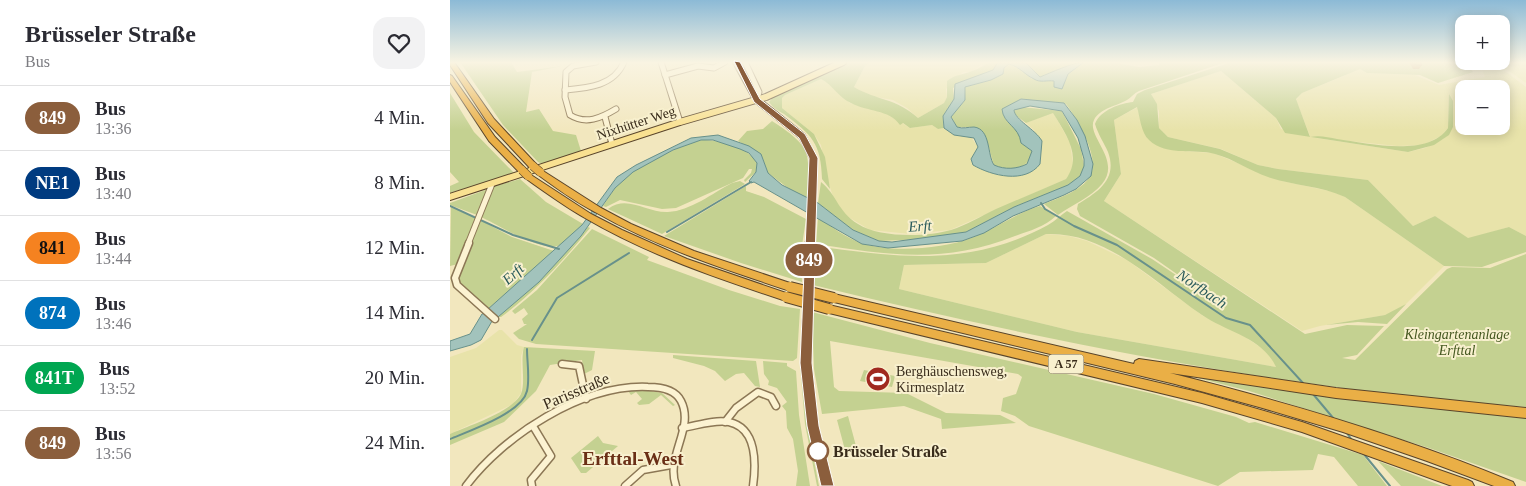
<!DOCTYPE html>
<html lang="de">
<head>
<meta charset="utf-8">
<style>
	:root { --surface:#fff; --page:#f2f2f3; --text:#2b2b33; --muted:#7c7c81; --line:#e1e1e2 }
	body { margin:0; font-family:Georgia,serif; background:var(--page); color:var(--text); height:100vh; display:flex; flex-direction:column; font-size:19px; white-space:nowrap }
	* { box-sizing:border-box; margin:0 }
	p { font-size:16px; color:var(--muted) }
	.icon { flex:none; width:28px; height:28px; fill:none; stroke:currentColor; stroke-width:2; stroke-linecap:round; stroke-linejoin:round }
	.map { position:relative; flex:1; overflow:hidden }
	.sheet { display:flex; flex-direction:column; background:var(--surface); width:450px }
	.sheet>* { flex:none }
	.badge { padding:0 10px; border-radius:16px; font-size:18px; line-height:32px }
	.fabs { position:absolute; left:1005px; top:15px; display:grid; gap:10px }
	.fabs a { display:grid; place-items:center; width:55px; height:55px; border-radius:10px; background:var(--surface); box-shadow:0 2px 12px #0003; font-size:25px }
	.map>.badge { position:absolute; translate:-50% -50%; box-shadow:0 0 0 2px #fff }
	.round { display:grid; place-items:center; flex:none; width:52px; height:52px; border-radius:15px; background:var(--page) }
	.headline { display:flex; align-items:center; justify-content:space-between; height:85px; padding:0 25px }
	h1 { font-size:24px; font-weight:700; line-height:38px }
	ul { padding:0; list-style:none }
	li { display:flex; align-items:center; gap:15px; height:65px; padding:0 25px; border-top:1px solid var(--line) }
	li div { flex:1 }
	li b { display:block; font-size:19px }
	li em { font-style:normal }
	li .badge { min-width:55px; font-weight:700; text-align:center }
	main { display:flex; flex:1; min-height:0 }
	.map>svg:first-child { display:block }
	.farmland { fill:#e8e3aa; fill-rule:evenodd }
	.green { fill:#c4d191; fill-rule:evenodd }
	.water { fill:#a2c3bc; stroke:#68918b }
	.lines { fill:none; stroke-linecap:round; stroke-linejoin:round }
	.stream { stroke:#68918b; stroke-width:2 }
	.minor-far1-casing { stroke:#8c7755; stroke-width:7 }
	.minor-casing { stroke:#8c7755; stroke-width:9 }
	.major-far1-casing { stroke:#59442a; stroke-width:8 }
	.major-casing { stroke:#59442a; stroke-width:11 }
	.highway-casing { stroke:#59442a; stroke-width:2 }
	.minor-far1 { stroke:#fcf3d2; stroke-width:5 }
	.minor { stroke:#fcf3d2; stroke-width:6 }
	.major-far1 { stroke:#f9e191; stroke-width:6 }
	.major { stroke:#f9e191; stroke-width:9 }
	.highway { fill:#eaaf46; fill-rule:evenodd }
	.highway-bridge-far1-casing { stroke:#59442a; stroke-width:9; stroke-linecap:butt }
	.highway-bridge-casing { stroke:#59442a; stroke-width:12; stroke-linecap:butt }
	.highway-bridge-far1 { stroke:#eaaf46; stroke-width:8 }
	.highway-bridge { stroke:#eaaf46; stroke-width:10 }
	.wall { fill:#b58b60 }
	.building { fill:#d3a270; stroke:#94714e }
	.line { fill:#8b5e3c; stroke:#fff }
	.stop-dot { fill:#fff; stroke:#8b5e3c; stroke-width:2.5 }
	.labels { text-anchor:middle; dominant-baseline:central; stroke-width:4; stroke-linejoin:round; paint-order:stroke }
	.shield { fill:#f8f0ce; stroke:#726751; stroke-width:1 }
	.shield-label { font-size:12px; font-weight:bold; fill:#392c1b }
	.street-label { font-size:14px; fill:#392c1b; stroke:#f8f0ce }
	.park-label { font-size:14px; font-style:italic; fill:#455820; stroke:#f8f0ce }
	.poi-label { font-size:14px; fill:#392c1b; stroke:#f8f0ce; text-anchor:start }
	.water-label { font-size:15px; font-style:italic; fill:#295a5b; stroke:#f8f0ce }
	.near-street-label { font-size:16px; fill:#392c1b; stroke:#f8f0ce }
	.near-stop-label { font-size:16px; font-weight:bold; fill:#392c1b; stroke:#f8f0ce; text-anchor:start }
	.near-quarter-label { font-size:19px; font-weight:bold; fill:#6a2f16; stroke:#f8f0ce }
</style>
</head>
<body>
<main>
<section class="sheet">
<div class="headline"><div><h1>Brüsseler Straße</h1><p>Bus</p></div><a class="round"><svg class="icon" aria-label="heart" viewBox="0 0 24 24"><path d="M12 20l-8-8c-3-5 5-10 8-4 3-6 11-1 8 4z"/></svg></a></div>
<ul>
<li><span class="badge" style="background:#8b5e3c;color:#fff">849</span><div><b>Bus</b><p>13:36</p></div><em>4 Min.</em></li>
<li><span class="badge" style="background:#003b80;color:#fff">NE1</span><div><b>Bus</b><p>13:40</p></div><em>8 Min.</em></li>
<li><span class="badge" style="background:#f58220;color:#111">841</span><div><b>Bus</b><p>13:44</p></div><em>12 Min.</em></li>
<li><span class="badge" style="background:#0072bc;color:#fff">874</span><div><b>Bus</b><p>13:46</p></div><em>14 Min.</em></li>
<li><span class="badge" style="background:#00a651;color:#fff">841T</span><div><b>Bus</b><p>13:52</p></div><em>20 Min.</em></li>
<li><span class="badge" style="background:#8b5e3c;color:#fff">849</span><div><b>Bus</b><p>13:56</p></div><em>24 Min.</em></li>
</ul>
</section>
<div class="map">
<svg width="1076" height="486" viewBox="0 0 1076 486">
	<rect width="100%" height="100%" fill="#f2e7be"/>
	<g class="farmland">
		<polygon points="420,62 536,62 521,72 513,72 496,89 497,97 494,103 468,118 457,108 443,100 420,96 404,87 415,66"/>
		<path d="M1029 62H1043L1076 87V236L1059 227 1018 239 985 216 963 226 918 180 828 169 808 165 771 149 718 137 709 128V111L701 94 771 71 826 118 831 129 860 136 846 100 852 93 894 76 900 71 910 69 917 73 965 75 989 85 1035 77ZM1014 89H1051V126H1014ZM999 95 1003 127 993 139 975 148 958 152 860 137 947 146 973 145 991 136 998 128Z"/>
		<polygon points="1052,62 1076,62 1076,83 1052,66"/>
		<polygon points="371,79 381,84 400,103 438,114 460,128 482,125 488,129 494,128 504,135 521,137 528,147 523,155 585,131 576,123 603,112 620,143 623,164 621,172 616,179 500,230 461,234 420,230 395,215 385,203 378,181 371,145 364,134 332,108 332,98 335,95"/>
		<polygon points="688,107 698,139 732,151 763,153 832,181 884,192 895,197 994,266 956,304 946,311 935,315 870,326 852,331 654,201 671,174 664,120"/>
		<polygon points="596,234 619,236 637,241 677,260 753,316 786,331 813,349 822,358 826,367 627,332 449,289 454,265 536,263"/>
		<polygon points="49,330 52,330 67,345 74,347 71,356 71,393 63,404 0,434 0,357 26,348"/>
	</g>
	<g class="green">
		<polygon points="10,62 61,62 67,72 113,66 82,72 76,112 89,109 103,131 126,135 131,151 92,164 88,162 53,125"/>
		<path d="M395 62H420L415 66 404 87C428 101 446 98 468 118L494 103 497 97V81C506 74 513 75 522 71 534 67 534 62 548 62L543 70 503 88 504 99C500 109 490 115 494 128L488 129 482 125 460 128 453 123 450 125C439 109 417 112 401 103 389 98 383 85 371 79L335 95 332 98V108L364 134 375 157 380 189 372 179C371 143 362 135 334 114 328 111 322 107 319 102L324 96Z"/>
		<path d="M575 62H624C613 71 601 72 590 77Z"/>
		<path d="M634 62H661L689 67 709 65 710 62H776L689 91C684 93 681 98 677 100 667 106 650 108 644 120 636 136 672 160 652 184 641 197 622 205 608 215L594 204C608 198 632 191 640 176 651 158 627 119 616 104L571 99 557 121 570 134 571 143 582 151C579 170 560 172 544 165L538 144 524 127H507L501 117 515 100V87L541 80 553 74 554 69 559 64 575 72 582 79 602 80 612 89 618 74Z"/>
		<path d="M782 62H1016L1023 72 988 83 970 75 917 73 910 69 852 93 846 99 860 137C869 135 878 137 887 139 917 143 978 158 998 128L999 94 1003 101V127L999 135 984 145 958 152 835 133 826 118 771 71 701 94 707 104 709 128 718 137 770 149 808 165 828 169 918 180 963 226 985 216 1018 238 1059 227 1076 236V252L1032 267 994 266 895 197C869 185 844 186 818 177 800 171 784 159 765 154 744 148 717 157 699 140 691 133 690 117 687 107L664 120 671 174 654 201 855 334 897 325 934 326 907 355 892 358 905 360 997 269 1002 267 1040 268 1076 254V407C835 389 598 342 363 285L366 246C449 258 521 267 598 225 605 221 611 215 617 211L702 259 774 307 704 258 630 216 627 209 628 204C648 192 668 179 658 152 654 143 648 134 645 124 650 110 671 103 683 102L687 94 695 90ZM596 234C657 231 706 284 752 315 777 332 813 338 826 367L627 332 449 289 454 265 536 263Z"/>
		<polygon points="0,93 24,132 64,173 0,193 0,186 9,182 0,172"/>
		<path d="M571 107 612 111 631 149 634 166 630 176 618 185 564 207 516 232 476 239 429 241 403 230 368 203 371 182C387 195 388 212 408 224 429 238 477 237 501 230 517 225 531 216 546 209 569 199 593 189 616 179 633 156 615 133 603 113L576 123 564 114V111Z"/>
		<path d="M322 121C362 147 360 152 357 198L342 191 318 173 311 154 288 141 297 131 313 129Z"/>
		<path d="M251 140C270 140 297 146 307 163L306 172 295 182 294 180 301 173 302 169H299L293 178 226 208 212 209 170 200 156 207 153 206C160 196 165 186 174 178 192 162 228 147 251 140Z"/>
		<path d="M70 179 96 202 133 224C127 230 119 241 110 245 93 254 47 224 31 217L42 187Z"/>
		<path d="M290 181 295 184 212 234 158 209C177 194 197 213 218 212 240 211 263 193 282 183Z"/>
		<polygon points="296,186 296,191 314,197 356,219 351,252 352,282 291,263 214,236"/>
		<polygon points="38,189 27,215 0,205 0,203"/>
		<path d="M590 206 606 216C594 227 579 231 565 236 495 264 438 255 366 244L368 218C381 226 396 238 411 243 439 253 494 249 521 238 546 229 565 213 590 206Z"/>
		<polygon points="1,207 26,218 8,264 0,266"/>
		<polygon points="30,220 62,237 104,251 37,310 9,284 7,277"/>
		<path d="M138 227 140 228C113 261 85 292 51 317H47L89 282Z"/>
		<polygon points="142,229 199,257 197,260 279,290 330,306 350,309 347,358 343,361 86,344 69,339 63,333 77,324 74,324 72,319 78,314 74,308 65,314 62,311 87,290"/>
		<polygon points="956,304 937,324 908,322 876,325 935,315"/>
		<polygon points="362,312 480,343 704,394 786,417 799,423 805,422 913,455 937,486 908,486 884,457 868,454 863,470 790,472 768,486 579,426 565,416 551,411 553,398 566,394 572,377 568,374 380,341 384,387 389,391 456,393 496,413 550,415 566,423 492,429 491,419 454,406 372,414 364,369"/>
		<path d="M74 347 145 351 142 370 134 374 132 360 100 365 86 391 54 422 0 445V434C18 426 62 412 71 394 76 382 70 361 74 347Z"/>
		<polygon points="223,355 306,361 310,387 305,386 294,373 286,374 275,381 265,371 254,366 223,358"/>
		<polygon points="313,361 337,363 337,366 346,371 349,415 360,486 346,486 348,471 343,439 337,428 336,411 332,406 337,402 327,388 318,385 319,381 314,374"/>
		<polygon points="350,365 352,365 358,430 369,486 367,486 355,424"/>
		<polygon points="414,370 445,376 442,387 410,381"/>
		<polygon points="732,374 1076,416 1076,482 979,448 799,391"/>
		<polygon points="195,390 212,393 225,405 223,406 211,395 199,404 189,405 187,403 192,399 186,392 181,395 178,391"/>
		<polygon points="398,416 406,446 395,450 387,420"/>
		<polygon points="148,436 153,443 168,446 136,473 131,473 121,458"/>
		<polygon points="928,461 992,486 951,486"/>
	</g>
	<path class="water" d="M548 62H575L590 77C600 73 624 62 634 62L618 74 612 89 604 87V81C597 80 590 83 584 79 575 75 570 67 559 64L554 68 553 74 541 80 515 87V100L501 117 507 127C513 129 518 127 524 127 541 129 537 155 544 165 555 170 567 169 577 164L582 151 571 143C569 126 553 124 552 109L571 99 614 103 627 120 635 136 643 164 641 176 626 189 614 195 563 216 534 233 512 241 438 248 412 244 304 182 301 183 299 181 306 172 307 163 299 153 290 149 263 140H251L223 150 183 172 165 188 131 236 89 282 48 317 45 316 31 340 21 345 0 351V341L20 334 32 314 39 311 37 310 132 225 167 177 186 165 241 138 268 135 299 146 311 154 318 173 332 185 368 203 403 230 429 241 442 242 516 232 564 207 618 185 630 176 634 166V159L628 138 612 111 580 106 564 110C565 120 585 129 592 141L590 164C575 184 542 176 523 165L521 159 528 147 524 138 504 135 494 128 493 116 504 99 505 84 543 70Z"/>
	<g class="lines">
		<g class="stream">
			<polyline points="591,203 595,209 624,226 667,245 776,318 800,325 853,383"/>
			<polyline points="0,206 63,235 109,249"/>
			<polyline points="217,232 301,182"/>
			<polyline points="82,340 107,298 179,253"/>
			<polyline points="863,394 884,419"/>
			<polyline points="896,432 902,440"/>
			<path d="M0 439C19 431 72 413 77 391 80 378 77 362 77 349"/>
			<polyline points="913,453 940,486"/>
		</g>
		<defs>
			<g id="minor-far1">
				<path d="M146 62 123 66 116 72 115 97 120 115C136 125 151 118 166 109"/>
				<polyline points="211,62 230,122"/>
				<polyline points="295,62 309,92 307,100"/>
				<polyline points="215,75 248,66 264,68 275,62"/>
				<path d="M115 90C138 88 164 86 174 62"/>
				<polyline points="155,117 162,144"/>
				<polyline points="18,244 42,184"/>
			</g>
			<g id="minor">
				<polyline points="19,243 5,278 7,285 45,319"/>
				<polyline points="112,364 129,366 136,399"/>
				<polyline points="275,422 286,408 308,392 321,397 326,406"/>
				<path d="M232 428C246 426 264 419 279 422 307 428 306 464 303 486"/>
				<path d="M16 486C53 436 133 384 198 387 209 387 225 389 231 401 245 428 215 456 226 486"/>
				<polyline points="82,486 81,480 101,456 83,426"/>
				<polyline points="175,486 193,470 221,465"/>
			</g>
			<g id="major-far1">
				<polyline points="286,62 307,100 352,136 363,158 360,244"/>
				<polyline points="0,197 230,122 316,97 393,62"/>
			</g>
			<polyline id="major" points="360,243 356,363 363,426 377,486"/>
			<g id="highway">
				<polygon points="0,62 4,62 44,119 86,164 87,166 86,168 80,168 38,123 0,65"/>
				<polygon points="0,75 2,76 45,137 75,168 76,170 75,172 69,172 39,141 0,82"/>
				<path d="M90 169 151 208 181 224 244 251 343 284 345 287 343 290 340 291C274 269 206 247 145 212 124 201 106 188 87 174L86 172Z"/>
				<path d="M78 173 141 214 172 230 237 259 339 294 341 297 339 300 336 301C267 278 198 255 135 218 114 206 95 192 75 178L74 176Z"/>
				<path d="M384 294 684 364 685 361 689 359 886 388 1076 408V418L886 398 720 373C836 402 953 436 1063 482L1065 486H1044L977 461 893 432 809 407 725 384 384 302 381 301 379 298 381 295Z"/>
				<polygon points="379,305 752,393 852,422 1018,480 1022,482 1024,486 1002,486 852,432 752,403 379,313 376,312 374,309 376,306"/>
			</g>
		</defs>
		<use href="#minor-far1" class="minor-far1-casing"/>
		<use href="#minor" class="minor-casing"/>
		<use href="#major-far1" class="major-far1-casing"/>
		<use href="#major" class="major-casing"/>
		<use href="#highway" class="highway-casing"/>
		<use href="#minor-far1" class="minor-far1"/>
		<use href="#minor" class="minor"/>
		<use href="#major-far1" class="major-far1"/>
		<use href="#major" class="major"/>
		<use href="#highway" class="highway"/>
		<defs>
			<g id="highway-bridge-far1">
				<polyline points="83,166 90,172"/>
				<polyline points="72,170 78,176"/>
			</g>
			<g id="highway-bridge">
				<polyline points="340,287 384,298"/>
				<polyline points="336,297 379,309"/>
			</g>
		</defs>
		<use href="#highway-bridge-far1" class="highway-bridge-far1-casing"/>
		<use href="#highway-bridge" class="highway-bridge-casing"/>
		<use href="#highway-bridge-far1" class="highway-bridge-far1"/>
		<use href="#highway-bridge" class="highway-bridge"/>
	</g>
	<polygon class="wall" points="959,62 970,62 972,65 969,69 963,69"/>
	<polygon class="building" points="964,62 970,62 972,65 966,65"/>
	<linearGradient id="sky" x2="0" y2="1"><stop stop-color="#8cbad6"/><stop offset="0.48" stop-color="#f9f4e2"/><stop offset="1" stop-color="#f9f4e2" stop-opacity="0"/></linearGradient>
	<rect width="1076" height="130" fill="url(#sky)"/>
	<polygon class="line" points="284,61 290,62 310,99 355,134 368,158 362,363 369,426 384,486 371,486 357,426 350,363 359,158 349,138 304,102"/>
	<defs>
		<symbol id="stadium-disc" viewBox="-11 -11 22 22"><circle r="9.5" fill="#a02920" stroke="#f8f0ce"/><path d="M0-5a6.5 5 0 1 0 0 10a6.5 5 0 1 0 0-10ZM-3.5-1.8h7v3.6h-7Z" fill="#fff"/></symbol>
	</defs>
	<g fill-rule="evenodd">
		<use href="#stadium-disc" x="414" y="365" width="28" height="28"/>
	</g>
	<circle class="stop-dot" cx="368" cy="451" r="10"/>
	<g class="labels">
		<rect class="shield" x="598.5" y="354.5" width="35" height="19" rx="4"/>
		<g class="shield-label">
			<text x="616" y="364">A 57</text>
		</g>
		<g class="street-label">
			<text transform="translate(186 123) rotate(-18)">Nixhütter Weg</text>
		</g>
		<g class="park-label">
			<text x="1007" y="334">Kleingartenanlage<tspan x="1007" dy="16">Erfttal</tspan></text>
		</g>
		<g class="poi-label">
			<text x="446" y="371">Berghäuschensweg,<tspan x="446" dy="16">Kirmesplatz</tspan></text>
		</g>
		<g class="water-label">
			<text transform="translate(470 226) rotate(-4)">Erft</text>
			<text transform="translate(63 274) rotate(-42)">Erft</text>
			<text transform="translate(752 289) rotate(34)">Norfbach</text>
		</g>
		<g class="near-street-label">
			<text transform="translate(126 391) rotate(-23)">Parisstraße</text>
		</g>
		<g class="near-stop-label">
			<text x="383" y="451">Brüsseler Straße</text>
		</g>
		<g class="near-quarter-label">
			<text x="183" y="458">Erfttal-West</text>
		</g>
	</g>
</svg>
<div class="fabs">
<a>+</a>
<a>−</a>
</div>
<b class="badge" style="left:359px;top:260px;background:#8b5e3c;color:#fff">849</b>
</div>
</main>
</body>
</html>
